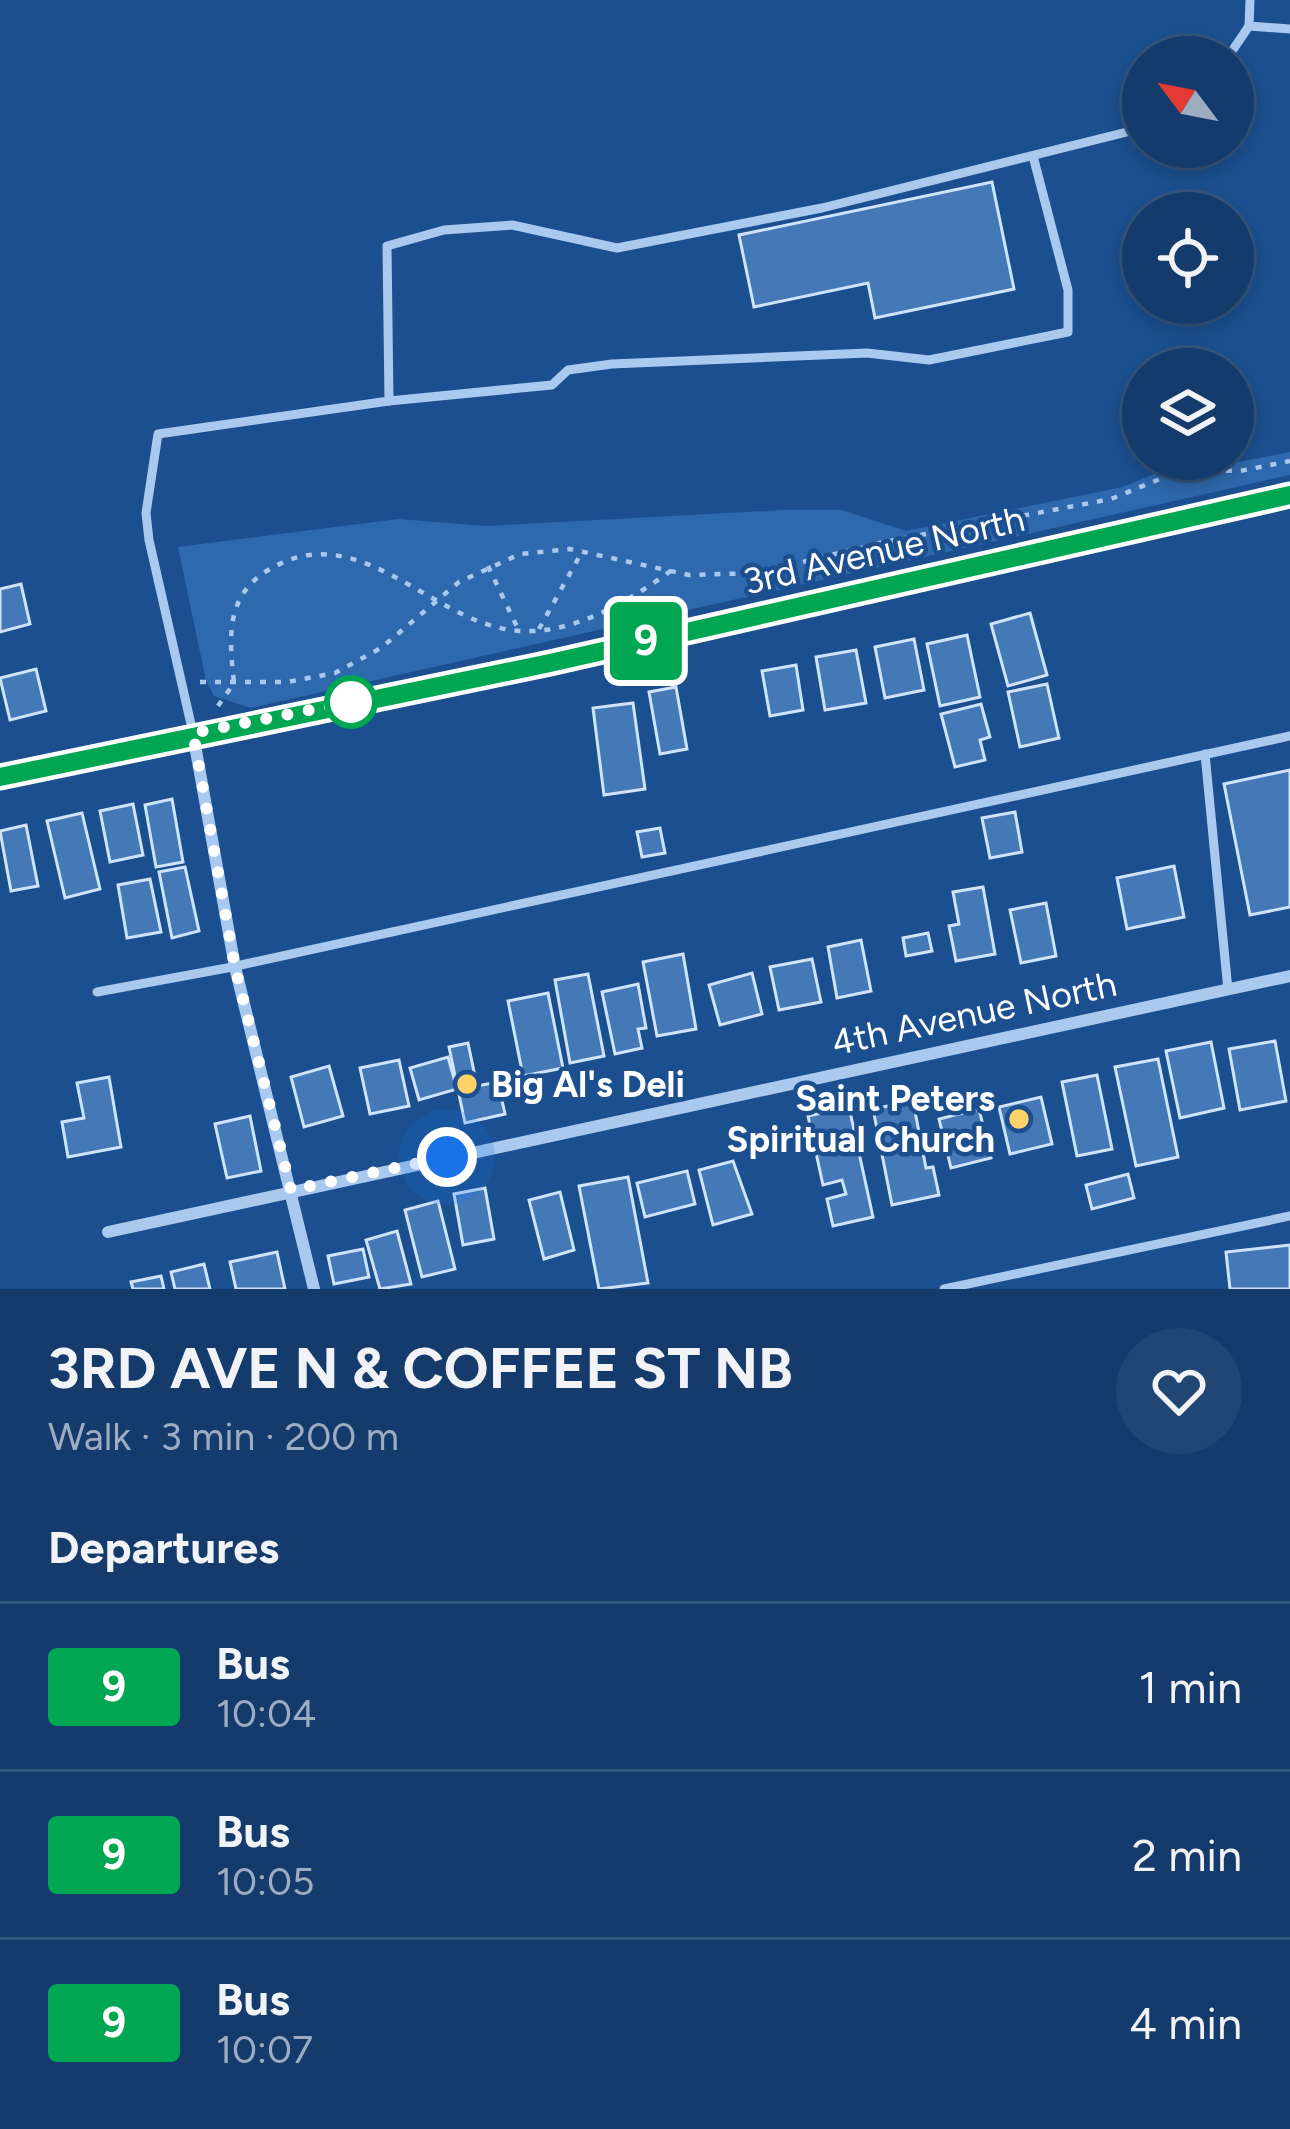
<!DOCTYPE html>
<html lang="en">
<head>
<meta charset="utf-8">
<style>
	:root { --surface:#143b6b; --page:#214673; --text:#f1f3f6; --muted:#9dadc1; --line:#33557e }
	body { margin:0; font-family:Figtree,sans-serif; background:var(--page); color:var(--text); height:100vh; display:flex; flex-direction:column; font-size:45px; white-space:nowrap }
	* { box-sizing:border-box; margin:0 }
	p { font-size:39px; color:var(--muted) }
	.icon { flex:none; width:66px; height:66px; fill:none; stroke:currentColor; stroke-width:2; stroke-linecap:round; stroke-linejoin:round }
	.map { position:relative; height:1289px; overflow:hidden }
	.side { display:flex; flex-direction:column; background:var(--surface); flex:1 }
	.side>* { flex:none }
	.badge { padding:0 24px; border-radius:9px; font-size:42px; line-height:78px }
	.needle { width:78px; rotate:302deg }
	.fabs { position:absolute; left:1122px; top:36px; display:grid; gap:24px }
	.fabs a { display:grid; place-items:center; width:132px; height:132px; border-radius:50%; background:var(--surface); box-shadow:0 6px 18px #0003,0 0 0 3px var(--line); font-size:60px }
	.you { position:absolute; width:60px; height:60px; margin:-30px; border:9px solid #fff; border-radius:50%; background:#1a73e8; box-shadow:0 0 0 18px #1a73e833 }
	.map>.badge { position:absolute; translate:-50% -50%; box-shadow:0 0 0 6px #fff }
	h2 { padding:0 48px; font-size:45px; line-height:108px }
	.round { display:grid; place-items:center; flex:none; width:126px; height:126px; border-radius:63px; background:var(--page) }
	.head { display:flex; align-items:center; justify-content:space-between; height:204px; padding:0 48px }
	h1 { font-size:57px; font-weight:700; line-height:90px }
	ul { padding:0; list-style:none }
	li { display:flex; align-items:center; gap:36px; height:168px; padding:0 48px; border-top:3px solid var(--line) }
	li div { flex:1 }
	li b { display:block; font-size:45px }
	li em { font-style:normal }
	li .badge { min-width:132px; font-weight:700; text-align:center }
	.map>svg:first-child { display:block }
	.green { fill:#2e69ad }
	.building { fill:#4478b7; stroke:#cfe3fa; stroke-width:3 }
	.lines { fill:none; stroke-linecap:round; stroke-linejoin:round }
	.path { stroke:#a9c9ee; stroke-width:4.5; stroke-dasharray:6 9; stroke-linecap:butt }
	.lane { stroke:#a9c9ee; stroke-width:9 }
	.street { stroke:#a9c9ee; stroke-width:12 }
	.secondary { stroke:#d6e6fa; stroke-width:24 }
	.line-casing { stroke:#fff; stroke-width:27 }
	.line { stroke:#00a651; stroke-width:18 }
	.walk { stroke:#fff; stroke-width:12; stroke-dasharray:0 21.6 }
	.stop-dot { fill:#fff; stroke:#00a651; stroke-width:6 }
	.poi-dot { fill:#ffd166; stroke:#1b4f8f; stroke-width:4.5 }
	.labels { text-anchor:middle; dominant-baseline:central; stroke-width:9; stroke-linejoin:round; paint-order:stroke }
	.street-label { font-size:36px; fill:#fff; stroke:#1b4f8f }
	.poi-label { font-size:36px; font-weight:bold; fill:#fff; stroke:#1b4f8f; text-anchor:start }
</style>
</head>
<body>
<div class="map">
<svg width="1290" height="1289" viewBox="0 0 1290 1289">
	<rect width="100%" height="100%" fill="#1b4f8f"/>
	<polygon class="green" points="1290,452 1290,475 251,708 214,696 206,681 178,547 398,519 486,526 783,510 842,510 906,531 1123,487 1181,463 1228,464"/>
	<g class="building">
		<polygon points="992,182 1014,289 875,318 868,283 754,307 739,235"/>
		<polygon points="21,584 30,624 0,632 0,589"/>
		<polygon points="1030,613 1047,675 1008,686 991,624"/>
		<polygon points="967,635 980,697 940,706 927,644"/>
		<polygon points="914,639 924,690 885,698 875,647"/>
		<polygon points="856,650 866,703 825,710 816,657"/>
		<polygon points="796,665 803,710 770,716 762,671"/>
		<polygon points="36,669 46,711 10,720 0,678"/>
		<polygon points="1047,684 1059,738 1020,747 1008,692"/>
		<polygon points="676,687 687,749 660,754 649,692"/>
		<polygon points="633,703 645,789 604,795 593,708"/>
		<polygon points="981,704 990,737 980,740 985,760 955,767 941,714"/>
		<polygon points="1290,770 1290,907 1250,915 1224,784"/>
		<polygon points="172,799 183,862 156,867 145,805"/>
		<polygon points="133,804 143,855 110,862 100,811"/>
		<polygon points="1015,812 1022,852 990,858 982,818"/>
		<polygon points="82,813 100,889 65,898 47,821"/>
		<polygon points="26,825 38,886 11,891 0,831"/>
		<polygon points="660,828 665,853 642,857 637,832"/>
		<polygon points="1174,866 1184,917 1127,929 1117,878"/>
		<polygon points="185,867 199,931 172,938 159,872"/>
		<polygon points="150,879 161,932 127,938 118,885"/>
		<polygon points="983,887 995,954 956,961 949,926 959,924 953,892"/>
		<polygon points="1046,903 1056,956 1021,963 1010,910"/>
		<polygon points="928,933 932,951 906,956 903,938"/>
		<polygon points="861,940 871,991 837,998 828,947"/>
		<polygon points="683,954 696,1029 657,1036 643,962"/>
		<polygon points="812,959 821,1002 779,1010 770,967"/>
		<polygon points="752,973 762,1014 720,1025 709,985"/>
		<polygon points="588,974 604,1056 570,1063 555,980"/>
		<polygon points="638,984 646,1028 638,1029 642,1048 615,1054 602,992"/>
		<polygon points="548,993 563,1068 523,1076 508,1001"/>
		<polygon points="1275,1041 1286,1101 1240,1110 1229,1049"/>
		<polygon points="1211,1042 1224,1108 1180,1118 1166,1051"/>
		<polygon points="468,1043 477,1086 498,1082 505,1114 465,1123 449,1047"/>
		<polygon points="448,1057 457,1089 419,1100 410,1068"/>
		<polygon points="1158,1059 1178,1157 1136,1166 1115,1067"/>
		<polygon points="399,1060 409,1106 370,1114 360,1068"/>
		<polygon points="329,1066 343,1116 304,1127 291,1077"/>
		<polygon points="1097,1075 1112,1149 1077,1156 1062,1082"/>
		<polygon points="109,1077 121,1147 68,1157 62,1122 84,1118 77,1083"/>
		<polygon points="1041,1097 1052,1144 1010,1154 999,1107"/>
		<polygon points="913,1101 926,1168 933,1167 939,1195 892,1205 873,1109"/>
		<polygon points="849,1107 873,1217 833,1226 827,1199 846,1194 842,1180 823,1185 808,1116"/>
		<polygon points="979,1109 991,1158 951,1168 939,1119"/>
		<polygon points="250,1116 261,1171 227,1178 215,1124"/>
		<polygon points="733,1161 752,1214 713,1225 699,1170"/>
		<polygon points="687,1171 695,1204 645,1217 637,1183"/>
		<polygon points="1128,1174 1134,1198 1092,1209 1086,1185"/>
		<polygon points="628,1177 648,1283 599,1289 579,1186"/>
		<polygon points="485,1188 494,1239 463,1245 454,1194"/>
		<polygon points="560,1192 574,1250 544,1259 529,1200"/>
		<polygon points="438,1201 455,1269 422,1277 405,1210"/>
		<polygon points="397,1231 411,1284 380,1289 366,1240"/>
		<polygon points="1290,1245 1290,1289 1230,1289 1226,1252"/>
		<polygon points="363,1249 369,1277 334,1284 328,1256"/>
		<polygon points="277,1252 285,1289 236,1289 230,1262"/>
		<polygon points="204,1264 210,1289 175,1289 171,1272"/>
		<polygon points="161,1276 164,1289 133,1289 131,1282"/>
	</g>
	<g class="lines">
		<g class="path">
			<polyline points="488,566 519,631"/>
			<polyline points="539,629 583,550"/>
			<polyline points="200,682 287,682 335,673 381,648 459,582 520,554 570,549 689,575 758,573 884,542 1111,499 1182,470 1240,471 1290,461"/>
			<path d="M218 706 234 683C229 637 225 595 270 569 358 517 429 619 511 630 568 638 628 602 672 570"/>
		</g>
		<g class="lane">
			<polyline points="1250,0 1249,26 1290,29"/>
			<polyline points="1228,57 1249,26"/>
			<polyline points="389,401 552,385 568,370 612,364 867,353 929,360 1068,332 1068,290 1033,156"/>
			<polyline points="193,733 149,540 146,513 158,434 389,401 387,246 444,230 512,225 617,248 822,208 1143,128"/>
			<polyline points="1205,754 1228,990"/>
			<polyline points="97,992 227,968 1290,736"/>
			<polyline points="944,1289 1290,1216"/>
		</g>
		<g class="street">
			<polyline points="193,734 235,967 314,1289"/>
			<polyline points="108,1232 1290,976"/>
		</g>
		<polyline class="secondary" points="0,777 550,663 1290,495"/>
	</g>
	<g class="lines">
		<defs>
			<polyline id="line" points="0,777 550,663 1290,495"/>
		</defs>
		<use href="#line" class="line-casing"/>
		<use href="#line" class="line"/>
		<polyline class="walk" points="351,702 193,733 235,967 291,1190 447,1157"/>
	</g>
	<circle class="stop-dot" cx="351" cy="702" r="24"/>
	<g class="poi-dot">
		<circle cx="467" cy="1084" r="12"/>
		<circle cx="1019" cy="1119" r="12"/>
	</g>
	<g class="labels">
		<g class="street-label">
			<text transform="translate(884 550) rotate(-13)">3rd Avenue North</text>
			<text transform="translate(974 1013) rotate(-12)">4th Avenue North</text>
		</g>
		<g class="poi-label">
			<text x="491" y="1084">Big Al's Deli</text>
			<text x="995" y="1098" text-anchor="end">Saint Peters<tspan x="995" dy="41">Spiritual Church</tspan></text>
		</g>
	</g>
</svg>
<div class="fabs">
<a><svg class="needle" viewBox="-14 -14 28 28"><path d="M0-13l5 13h-10z" fill="#e53935"/><path d="M0 13l5-13h-10z" fill="#9dadc1"/></svg></a>
<a><svg class="icon" aria-label="locate" viewBox="0 0 24 24"><circle cx="12" cy="12" r="6"/><path d="M12 2v4M12 18v4M2 12h4M18 12h4"/></svg></a>
<a><svg class="icon" aria-label="layers" viewBox="0 0 24 24"><path d="M12 4l9 5-9 5-9-5zM3 14l9 5 9-5"/></svg></a>
</div>
<div class="you" style="left:447px;top:1157px"></div>
<b class="badge" style="left:646px;top:641px;background:#00a651;color:#fff">9</b>
</div>
<section class="side">
<div class="head"><div><h1>3RD AVE N &amp; COFFEE ST NB</h1><p>Walk · 3 min · 200 m</p></div><a class="round"><svg class="icon" aria-label="heart" viewBox="0 0 24 24"><path d="M12 20l-8-8c-3-5 5-10 8-4 3-6 11-1 8 4z"/></svg></a></div>
<h2>Departures</h2>
<ul>
<li><span class="badge" style="background:#00a651;color:#fff">9</span><div><b>Bus</b><p>10:04</p></div><em>1 min</em></li>
<li><span class="badge" style="background:#00a651;color:#fff">9</span><div><b>Bus</b><p>10:05</p></div><em>2 min</em></li>
<li><span class="badge" style="background:#00a651;color:#fff">9</span><div><b>Bus</b><p>10:07</p></div><em>4 min</em></li>
</ul>
</section>
</body>
</html>
